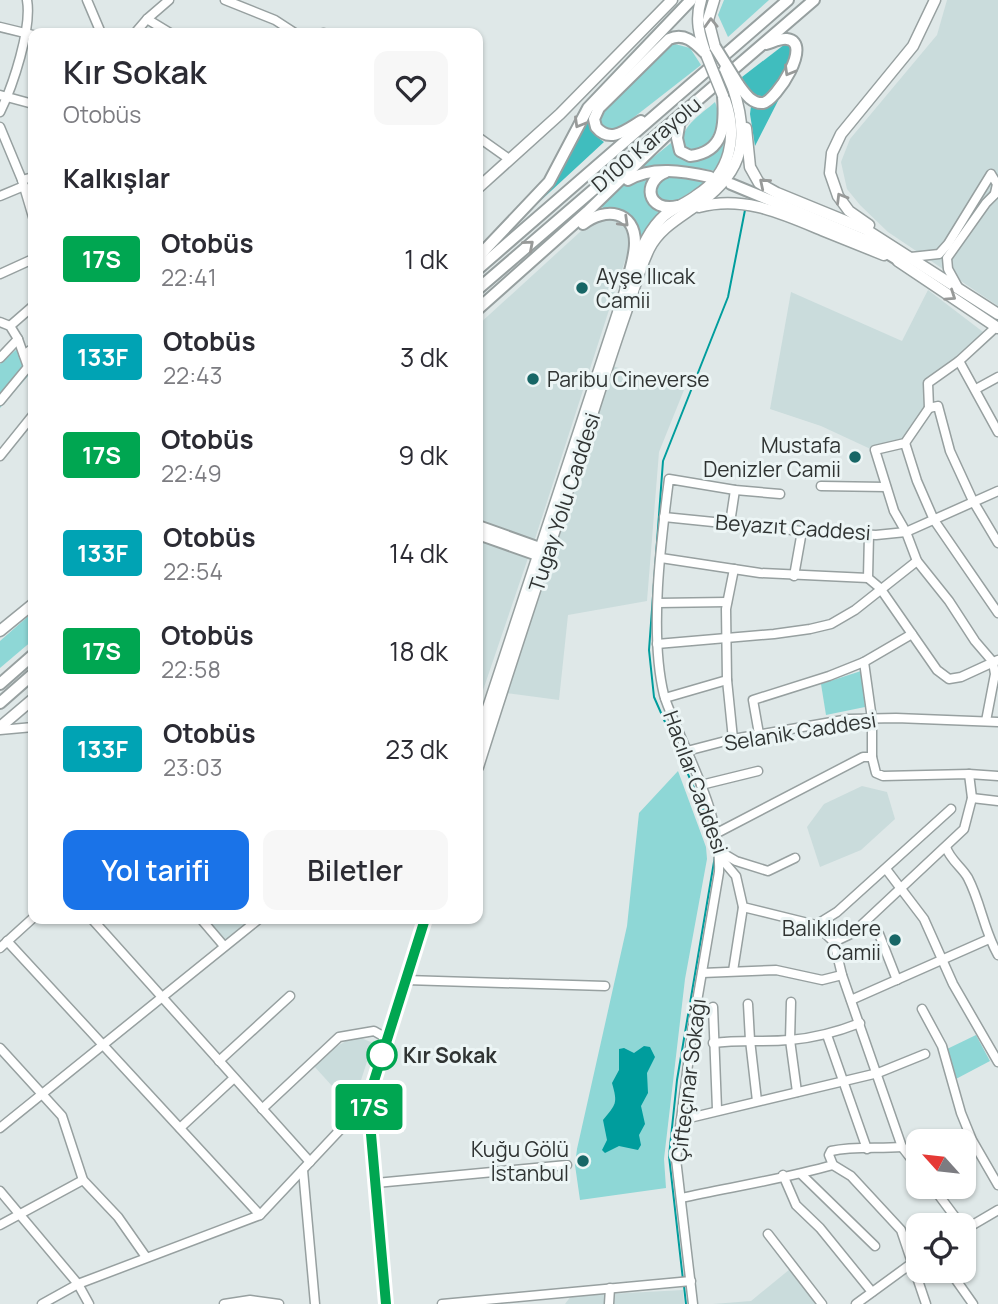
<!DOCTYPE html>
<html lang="tr">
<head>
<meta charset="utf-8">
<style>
	:root { --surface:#fff; --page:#f7f7f7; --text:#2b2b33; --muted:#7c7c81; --accent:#1a73e8 }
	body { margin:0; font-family:Manrope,sans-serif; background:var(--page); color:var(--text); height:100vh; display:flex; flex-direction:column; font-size:26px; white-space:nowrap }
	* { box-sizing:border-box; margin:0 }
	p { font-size:23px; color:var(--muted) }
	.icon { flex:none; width:38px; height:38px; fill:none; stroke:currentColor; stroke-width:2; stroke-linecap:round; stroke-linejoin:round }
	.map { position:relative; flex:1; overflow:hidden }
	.drawer { position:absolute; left:28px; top:28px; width:455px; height:896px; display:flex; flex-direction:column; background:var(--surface); border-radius:14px; box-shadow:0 2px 5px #0004 }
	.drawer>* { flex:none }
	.badge { padding:0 14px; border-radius:5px; font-size:24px; line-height:46px }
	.needle { width:46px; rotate:297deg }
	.tools { position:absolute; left:906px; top:1129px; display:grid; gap:14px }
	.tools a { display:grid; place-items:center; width:70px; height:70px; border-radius:14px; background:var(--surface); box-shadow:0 2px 5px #0004; font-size:35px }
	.map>.badge { position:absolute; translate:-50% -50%; box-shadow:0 0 0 4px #fff }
	h2 { padding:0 35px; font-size:26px; line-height:63px }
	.round { display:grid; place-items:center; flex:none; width:74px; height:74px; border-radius:14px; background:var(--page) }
	.summary { display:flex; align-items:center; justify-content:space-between; height:119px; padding:0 35px }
	h1 { font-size:33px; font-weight:600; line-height:52px }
	.cta { display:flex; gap:14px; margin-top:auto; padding:14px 35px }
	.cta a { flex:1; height:80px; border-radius:14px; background:var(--accent); color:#fff; font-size:28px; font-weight:600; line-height:80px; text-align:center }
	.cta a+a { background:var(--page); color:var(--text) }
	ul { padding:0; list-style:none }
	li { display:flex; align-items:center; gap:21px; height:98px; padding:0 35px }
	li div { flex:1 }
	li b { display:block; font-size:26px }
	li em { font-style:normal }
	li .badge { min-width:77px; font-weight:700; text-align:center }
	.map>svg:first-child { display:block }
	.built { fill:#cadcdc }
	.green { fill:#8ed7d6 }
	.forest { fill:#40bdbe }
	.water { fill:#009d9d }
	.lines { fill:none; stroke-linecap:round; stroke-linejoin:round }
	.stream { stroke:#009d9d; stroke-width:2 }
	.minor-casing { stroke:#97a0a0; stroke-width:11 }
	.major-casing { stroke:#97a0a0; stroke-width:13 }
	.highway-casing { stroke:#97a0a0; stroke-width:14 }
	.minor { stroke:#fff; stroke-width:8 }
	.major { stroke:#fff; stroke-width:10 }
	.highway { stroke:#fff; stroke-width:10 }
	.major-bridge-casing { stroke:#97a0a0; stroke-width:13; stroke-linecap:butt }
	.highway-bridge-casing { stroke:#97a0a0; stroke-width:14; stroke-linecap:butt }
	.major-bridge { stroke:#fff; stroke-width:10 }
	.highway-bridge { stroke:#fff; stroke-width:10 }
	.oneway { stroke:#989a99 }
	.line-casing { stroke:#fff; stroke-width:16 }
	.line { stroke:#00a651; stroke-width:10 }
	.poi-dot { fill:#176666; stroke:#ecf5f5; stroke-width:2.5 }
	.stop-dot { fill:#fff; stroke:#00a651; stroke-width:3.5 }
	.labels { text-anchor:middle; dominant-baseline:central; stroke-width:6; stroke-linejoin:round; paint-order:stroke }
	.street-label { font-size:21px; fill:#303433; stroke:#ecf5f5 }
	.poi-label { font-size:21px; fill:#303433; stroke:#ecf5f5; text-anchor:end }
	.stop-label { font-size:21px; font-weight:bold; fill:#303433; stroke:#ecf5f5; text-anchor:start }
</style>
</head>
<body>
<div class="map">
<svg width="998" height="1304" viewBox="0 0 998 1304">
	<rect width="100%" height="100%" fill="#dfe8e8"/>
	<g class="built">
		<polygon points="947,0 998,0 998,306 888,232 860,205 847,189 841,162 850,139 937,35"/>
		<polygon points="603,217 622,220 628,228 630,245 533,545 478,524 478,325 592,221"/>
		<polygon points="928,290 991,338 929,385 930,410 906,444 877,452 821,426 770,409 791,292 902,341"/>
		<polygon points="610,365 684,390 659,452 647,601 568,615 559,700 506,693"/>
		<polygon points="478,540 528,558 478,705"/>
		<polygon points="862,786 887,792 895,819 861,850 820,867 807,827 824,804"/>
		<polygon points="203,919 258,919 225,944"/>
		<polygon points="361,1038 373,1043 352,1108 314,1066 329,1051 346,1041"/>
		<polygon points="795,1265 825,1304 713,1304 751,1301"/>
		<polygon points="683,1290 684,1304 565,1304 571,1296"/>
	</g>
	<g class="green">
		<polygon points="724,0 769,0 728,37 718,15"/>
		<polygon points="675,44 690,48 701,65 615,132 609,132 599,123 601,114 668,47"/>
		<path d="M715 102C724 122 710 156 685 149 675 129 702 114 715 102Z"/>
		<path d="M725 135 723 152 715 171C687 165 663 164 635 172L671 143C675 158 692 165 707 156 715 152 720 142 725 135Z"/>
		<polygon points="656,174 654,207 662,213 639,244 612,209 604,209 600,205 625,184"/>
		<path d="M672 175 707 181 671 205 658 201C652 187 656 179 672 175Z"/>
		<polygon points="17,349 28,376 0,408 0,364"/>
		<polygon points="33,612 33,640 0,668 0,641"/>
		<polygon points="861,671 865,707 826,715 821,684"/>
		<polygon points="678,771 706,847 707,859 685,979 664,1159 666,1188 580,1200 575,1165 577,1149 627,926 639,813"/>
		<polygon points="976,1035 990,1061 954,1080 945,1050"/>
	</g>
	<g class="forest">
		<path d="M785 44 791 47C791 64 776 84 764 96 749 96 746 90 742 77Z"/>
		<path d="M781 95 755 146 750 114 751 106C764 113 772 104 781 95Z"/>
		<path d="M590 116C590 128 593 135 604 142L525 215 561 170Z"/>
	</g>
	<path class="water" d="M644 1046 650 1047 655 1057 647 1073 648 1093 641 1106 645 1124 639 1135 641 1145 638 1150 619 1146 605 1153 602 1150 607 1140 603 1120C616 1104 618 1104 612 1083L619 1070V1049L624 1048 634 1053Z"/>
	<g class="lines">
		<g class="stream">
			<polyline points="683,1280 669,1156 677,1080 715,856 709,822 654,697 649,650 663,461 728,297 745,210"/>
			<polyline points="684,1286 686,1304"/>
		</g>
		<defs>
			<g id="minor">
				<polyline points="87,0 101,33"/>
				<polyline points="225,0 275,20 295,33"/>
				<polyline points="147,19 170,33"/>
				<polyline points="0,27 33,35"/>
				<polyline points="135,33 147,19 169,0"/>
				<polyline points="323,33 324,33"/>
				<polyline points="0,95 33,104"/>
				<path d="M0 112C13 86 32 28 27 0"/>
				<polyline points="0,127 22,180 33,217"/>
				<polyline points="478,137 509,159"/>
				<polyline points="22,180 33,177"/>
				<polyline points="0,196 24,186"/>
				<polyline points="911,257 939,254 948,244 991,174 997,184 995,193"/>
				<polyline points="0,274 33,259"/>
				<polyline points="959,289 948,269 947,258 986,203 998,191"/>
				<polyline points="0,322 10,326 18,339 0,358"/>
				<polyline points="10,326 33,306"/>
				<polyline points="996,327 959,361 928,383 929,408 938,406 950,451 973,501 998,543"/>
				<polyline points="18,339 28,367 33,372"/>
				<polyline points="24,355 33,348"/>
				<polyline points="959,361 998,432"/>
				<polyline points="976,389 998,377"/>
				<polyline points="0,401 28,367"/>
				<polyline points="929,408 905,443 875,450 894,511 906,532 917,561 949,601 975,641 993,662 995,674 986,721"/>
				<polyline points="905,443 917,481 934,520 998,613"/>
				<polyline points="0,456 33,415"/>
				<polyline points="821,486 886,487"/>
				<polyline points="664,517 802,531 876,535 906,532 998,491"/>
				<polyline points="730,523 735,490"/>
				<polyline points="869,534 868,578 880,588 937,670 949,679 961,677 998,660"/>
				<polyline points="661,558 760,573 868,578"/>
				<polyline points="794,576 802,531"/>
				<polyline points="658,603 727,602"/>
				<polyline points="657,644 774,634 810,629 831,624 855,610 917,561"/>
				<polyline points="864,662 872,719 872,757 876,773 883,776 969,774 998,776"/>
				<polyline points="665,698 727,680"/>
				<polyline points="0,730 33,727"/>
				<polyline points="759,734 753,700 829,676 864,662 912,634"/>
				<polyline points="733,739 727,680 726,609 734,569"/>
				<polyline points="687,751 733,739 849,719 896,718 998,722"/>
				<polyline points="701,785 758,771"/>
				<polyline points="972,798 998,801"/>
				<polyline points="717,833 863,757 872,757"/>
				<path d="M946 847C950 860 962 867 968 878 981 903 984 931 998 955"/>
				<polyline points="719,851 736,861 768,871 795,858"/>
				<polyline points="719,856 736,876 743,907 816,925 834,942 842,975 902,1147 919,1169"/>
				<polyline points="886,869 924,919 953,984 998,1062"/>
				<polyline points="92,919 310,1162"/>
				<polyline points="201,919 224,946"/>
				<polyline points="816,925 837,912 951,809"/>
				<polyline points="879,934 897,980"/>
				<polyline points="7,941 260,1215"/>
				<polyline points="834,942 853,933 964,829 972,798 969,774"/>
				<polyline points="0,948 33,918"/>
				<polyline points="733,971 743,907"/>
				<polyline points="702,973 776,970 822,980 842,975"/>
				<polyline points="406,980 605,986"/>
				<polyline points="851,1000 989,939"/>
				<polyline points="791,1002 790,1040 797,1092"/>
				<polyline points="748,1004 750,1040 757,1101"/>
				<polyline points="713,1007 717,1109"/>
				<polyline points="922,1009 942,1046 961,1113 972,1140 998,1185"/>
				<polyline points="827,1035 867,1149"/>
				<path d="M713 1043C739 1040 764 1042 790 1040 814 1038 837 1032 860 1023"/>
				<polyline points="0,1048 62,1116 83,1180 118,1217 146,1257"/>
				<polyline points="219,1061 290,996"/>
				<polyline points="262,1109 339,1037 374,1031 388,1039"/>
				<polyline points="681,1120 878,1073 925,1054"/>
				<polyline points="0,1128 259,919"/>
				<polyline points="180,1128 234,1078"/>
				<path d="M902 1147C878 1149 855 1146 831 1151L829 1155 833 1165 851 1176 901 1230 926 1304"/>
				<polyline points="303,1170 315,1304"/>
				<polyline points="801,1174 875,1246"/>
				<polyline points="783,1175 796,1205 820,1228 872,1292"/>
				<polyline points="376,1183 567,1165"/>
				<polyline points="932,1186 961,1225"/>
				<polyline points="0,1191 78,1284 89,1304"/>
				<path d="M681 1198C732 1187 783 1179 833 1165"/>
				<polyline points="0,1225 83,1180"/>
				<polyline points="964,1230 998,1210"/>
				<polyline points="768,1234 822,1304"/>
				<polyline points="949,1270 973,1304"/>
				<polyline points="42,1304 78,1284 260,1215 368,1100"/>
				<polyline points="224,1304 250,1300 279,1304"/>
				<polyline points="442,1304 691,1281"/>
				<polyline points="609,1304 610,1288"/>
				<path d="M693 1304 676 1159 693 1025 719 872C721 823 699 779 680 735 675 722 668 709 664 695 649 634 661 541 669 479L735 490 780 494"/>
				<polyline points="856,1304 919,1258"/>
			</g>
			<g id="major">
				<path d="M701 0C695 19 699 35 706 54"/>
				<polyline points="714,0 708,20 715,47"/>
				<polyline points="746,128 750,167 759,183 777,193 865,229 998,314"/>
				<polyline points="478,188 560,114 672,0"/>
				<path d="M699 207C744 195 783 214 824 231 844 239 864 247 884 255"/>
				<polyline points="869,225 849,211 838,196 830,173 832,153 841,134 913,46 935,0"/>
				<polyline points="898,261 998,328"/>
				<path d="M635 265C642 247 650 228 665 215 675 207 687 203 697 195 731 173 738 136 725 100"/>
				<polyline points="0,631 33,604"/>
				<polyline points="0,727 33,699"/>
				<polyline points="478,738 629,279"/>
				<path d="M478 767C511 661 547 555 581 450 596 402 611 355 627 309 634 289 640 268 649 249 658 231 674 221 690 210 740 177 752 145 733 88"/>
				<polyline points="386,1304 368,1100 425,919"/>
			</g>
			<g id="highway">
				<path d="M738 84C744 92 751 104 763 103 776 101 814 42 787 39 781 38 773 42 766 44"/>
				<path d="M641 121C626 130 610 144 596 127L594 119 599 108 669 39C685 32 695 43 706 54"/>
				<path d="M679 126 677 138 680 151 690 156C725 152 725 124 723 96"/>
				<path d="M666 172C642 181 646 213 678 206"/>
				<path d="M628 180C652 166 683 171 710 177"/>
				<polyline points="731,184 866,240 905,264"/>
				<path d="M583 224C605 207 635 210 635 243 635 257 629 273 626 287"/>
				<polyline points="478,257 549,182 588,108 691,0"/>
				<polyline points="478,269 788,0"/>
				<polyline points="478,289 814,0"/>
				<polyline points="478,309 587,212 683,119"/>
				<polyline points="478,526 548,551"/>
				<polyline points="478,534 546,558"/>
				<polyline points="0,684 33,655"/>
				<polyline points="0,703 33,674"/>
			</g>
		</defs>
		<use href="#minor" class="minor-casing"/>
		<use href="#major" class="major-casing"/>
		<use href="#highway" class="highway-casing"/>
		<use href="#minor" class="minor"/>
		<use href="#major" class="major"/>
		<use href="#highway" class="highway"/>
		<defs>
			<g id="major-bridge">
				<polyline points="706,54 723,96"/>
				<polyline points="725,69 733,88"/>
			</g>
			<polyline id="highway-bridge" points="715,47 738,84"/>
		</defs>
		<use href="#major-bridge" class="major-bridge-casing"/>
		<use href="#highway-bridge" class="highway-bridge-casing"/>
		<use href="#major-bridge" class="major-bridge"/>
		<use href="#highway-bridge" class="highway-bridge"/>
	</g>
	<defs><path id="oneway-chevron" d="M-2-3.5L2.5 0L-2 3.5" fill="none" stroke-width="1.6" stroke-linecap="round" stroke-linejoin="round" transform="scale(1.75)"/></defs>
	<g class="oneway">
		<use href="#oneway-chevron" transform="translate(711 23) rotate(-92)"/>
		<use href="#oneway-chevron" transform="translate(789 71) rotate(120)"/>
		<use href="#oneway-chevron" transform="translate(579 123) rotate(120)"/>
		<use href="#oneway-chevron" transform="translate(764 183) rotate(-140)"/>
		<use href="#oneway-chevron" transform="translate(841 198) rotate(-121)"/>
		<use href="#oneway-chevron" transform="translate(624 222) rotate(44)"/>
		<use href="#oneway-chevron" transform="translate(529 245) rotate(-41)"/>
		<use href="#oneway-chevron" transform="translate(951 296) rotate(34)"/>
	</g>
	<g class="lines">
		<defs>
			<polyline id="line" points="386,1304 368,1100 425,919"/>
		</defs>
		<use href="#line" class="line-casing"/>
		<use href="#line" class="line"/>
	</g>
	<g class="poi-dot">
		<circle cx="582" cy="288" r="7"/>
		<circle cx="533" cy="379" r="7"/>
		<circle cx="855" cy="457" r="7"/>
		<circle cx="895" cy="940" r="7"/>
		<circle cx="583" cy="1161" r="7"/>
	</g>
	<circle class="stop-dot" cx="382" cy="1055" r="14"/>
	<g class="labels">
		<g class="street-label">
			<text transform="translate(646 144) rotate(-40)">D100 Karayolu</text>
			<text transform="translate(564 502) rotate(-72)">Tugay Yolu Caddesi</text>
			<text transform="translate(793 527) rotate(4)">Beyazıt Caddesi</text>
			<text transform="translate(800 731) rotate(-9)">Selanik Caddesi</text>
			<text transform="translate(696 782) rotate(70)">Hacılar Caddesi</text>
			<text transform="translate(688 1080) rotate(-83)">Çifteçınar Sokağı</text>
		</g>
		<g class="poi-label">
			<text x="596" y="276" text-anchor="start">Ayşe Ilıcak<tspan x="596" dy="24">Camii</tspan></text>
			<text x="547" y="379" text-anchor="start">Paribu Cineverse</text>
			<text x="841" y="445">Mustafa<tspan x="841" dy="24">Denizler Camii</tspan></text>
			<text x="881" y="928">Balıklıdere<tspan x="881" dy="24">Camii</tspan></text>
			<text x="569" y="1149">Kuğu Gölü<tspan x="569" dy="24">İstanbul</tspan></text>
		</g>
		<g class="stop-label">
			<text x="403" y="1055">Kır Sokak</text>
		</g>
	</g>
</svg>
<div class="tools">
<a><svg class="needle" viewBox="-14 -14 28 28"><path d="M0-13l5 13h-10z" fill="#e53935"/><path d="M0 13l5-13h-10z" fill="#7c7c81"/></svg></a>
<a><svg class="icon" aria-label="locate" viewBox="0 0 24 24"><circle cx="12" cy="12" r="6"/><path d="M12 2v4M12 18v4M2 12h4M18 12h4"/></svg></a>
</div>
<b class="badge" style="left:369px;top:1107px;background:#00a651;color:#fff">17S</b>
<section class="drawer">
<div class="summary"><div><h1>Kır Sokak</h1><p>Otobüs</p></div><a class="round"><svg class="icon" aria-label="heart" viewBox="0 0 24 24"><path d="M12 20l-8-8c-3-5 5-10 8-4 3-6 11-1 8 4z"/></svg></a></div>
<h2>Kalkışlar</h2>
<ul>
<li><span class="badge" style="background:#00a651;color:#fff">17S</span><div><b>Otobüs</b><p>22:41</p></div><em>1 dk</em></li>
<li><span class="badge" style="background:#00a3b4;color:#fff">133F</span><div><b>Otobüs</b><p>22:43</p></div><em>3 dk</em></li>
<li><span class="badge" style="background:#00a651;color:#fff">17S</span><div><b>Otobüs</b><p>22:49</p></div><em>9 dk</em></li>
<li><span class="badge" style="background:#00a3b4;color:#fff">133F</span><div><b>Otobüs</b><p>22:54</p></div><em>14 dk</em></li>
<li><span class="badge" style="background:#00a651;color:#fff">17S</span><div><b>Otobüs</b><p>22:58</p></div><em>18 dk</em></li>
<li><span class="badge" style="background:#00a3b4;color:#fff">133F</span><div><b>Otobüs</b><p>23:03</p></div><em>23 dk</em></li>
</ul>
<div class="cta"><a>Yol tarifi</a><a>Biletler</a></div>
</section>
</div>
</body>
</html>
